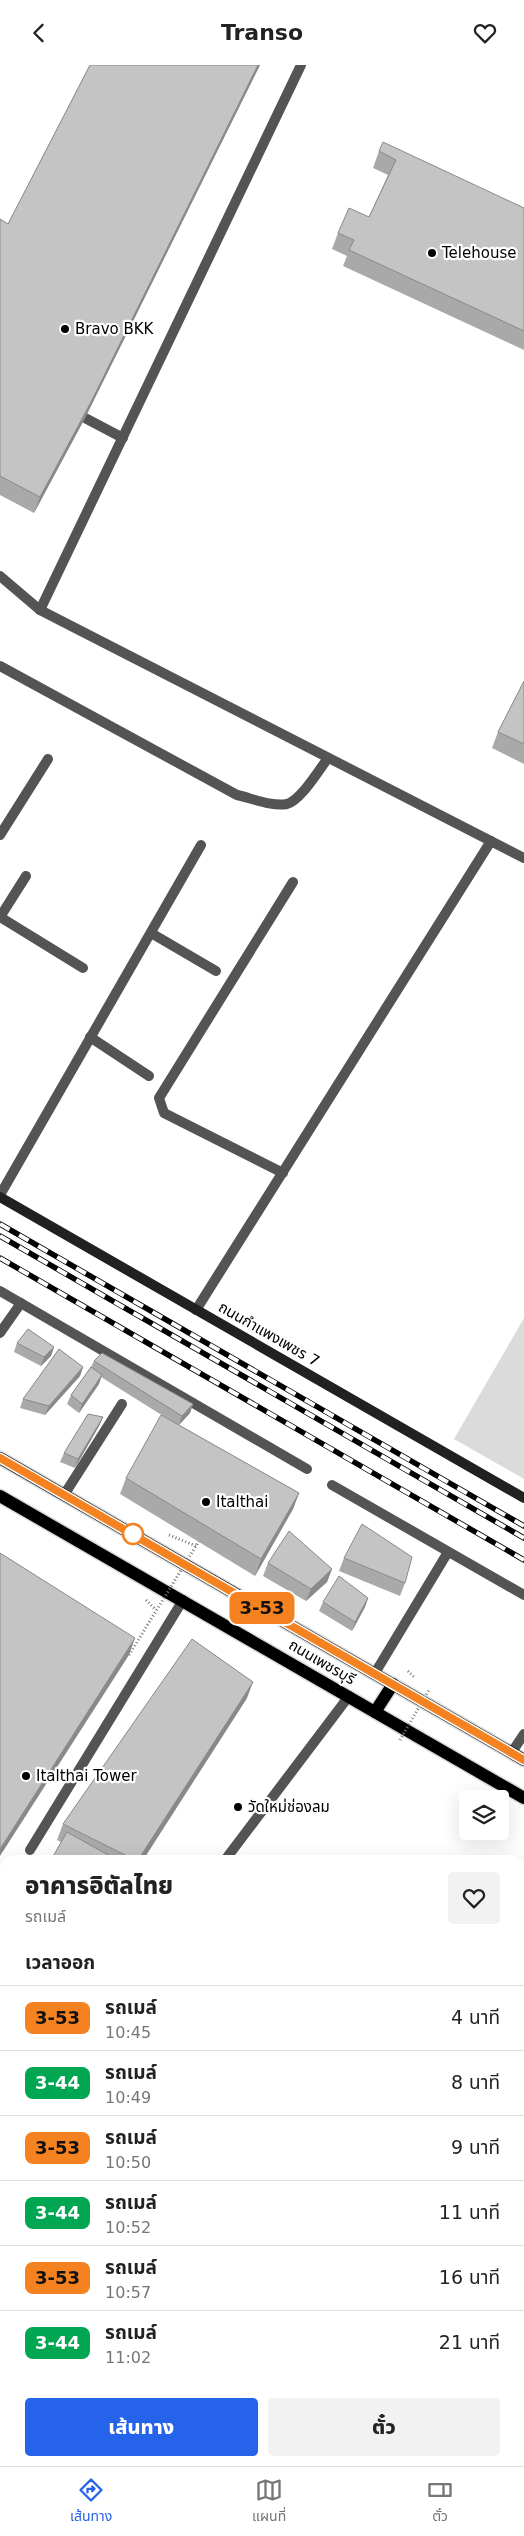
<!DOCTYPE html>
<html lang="th">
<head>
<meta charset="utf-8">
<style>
	:root { --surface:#fff; --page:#f2f2f2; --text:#222; --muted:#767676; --line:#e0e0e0; --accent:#2563eb }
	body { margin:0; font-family:"DejaVu Sans","Noto Sans Thai",sans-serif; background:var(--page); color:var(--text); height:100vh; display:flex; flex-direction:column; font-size:19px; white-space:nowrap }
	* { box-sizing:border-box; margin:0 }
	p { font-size:16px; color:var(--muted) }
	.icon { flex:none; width:28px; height:28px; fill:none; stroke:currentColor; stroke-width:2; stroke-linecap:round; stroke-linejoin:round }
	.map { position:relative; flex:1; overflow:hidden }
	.side { position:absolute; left:0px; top:1790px; width:525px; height:611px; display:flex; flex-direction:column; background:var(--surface); border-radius:15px 15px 0 0; box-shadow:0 5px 20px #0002 }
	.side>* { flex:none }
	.badge { padding:0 10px; border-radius:8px; font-size:18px; line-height:32px }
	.tools { position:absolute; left:459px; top:1725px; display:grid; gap:10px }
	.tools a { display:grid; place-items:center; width:50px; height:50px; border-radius:5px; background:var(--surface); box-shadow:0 5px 20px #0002; font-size:25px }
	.map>.badge { position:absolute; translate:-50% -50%; box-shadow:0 0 0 2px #fff }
	h2 { padding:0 25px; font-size:19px; line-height:45px }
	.round { display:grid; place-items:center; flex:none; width:52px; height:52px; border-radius:5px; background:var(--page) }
	.overview { display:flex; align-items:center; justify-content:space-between; height:85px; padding:0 25px }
	h1 { font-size:24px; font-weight:800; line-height:38px }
	.action { display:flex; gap:10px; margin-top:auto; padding:10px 25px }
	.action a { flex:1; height:58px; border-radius:5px; background:var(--accent); color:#fff; font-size:20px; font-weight:800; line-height:58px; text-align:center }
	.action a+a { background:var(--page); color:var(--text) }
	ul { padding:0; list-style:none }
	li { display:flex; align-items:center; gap:15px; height:65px; padding:0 25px; border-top:1px solid var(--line) }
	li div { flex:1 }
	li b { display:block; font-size:19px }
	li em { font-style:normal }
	li .badge { min-width:55px; font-weight:700; text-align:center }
	header { display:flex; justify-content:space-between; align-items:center; height:65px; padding:0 25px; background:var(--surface); font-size:22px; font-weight:800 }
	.dock { display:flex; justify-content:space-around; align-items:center; height:70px; border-top:1px solid var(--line); background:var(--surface); font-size:14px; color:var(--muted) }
	.dock a { display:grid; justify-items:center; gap:2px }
	.dock .active { color:var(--accent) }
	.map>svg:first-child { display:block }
	.green { fill:#dbdbdb }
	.water { fill:url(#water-waves) }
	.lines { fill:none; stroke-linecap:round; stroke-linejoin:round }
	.canal { stroke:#a2a2a2; stroke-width:20 }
	.ferry { stroke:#434343; stroke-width:1; stroke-dasharray:6 5; stroke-linecap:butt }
	.primary-casing { stroke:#dbdbdb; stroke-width:15 }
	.path { stroke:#767676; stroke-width:3; stroke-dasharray:1 2.5; stroke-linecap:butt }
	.lane { stroke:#545454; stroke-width:10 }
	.street { stroke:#545454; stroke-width:10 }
	.secondary { stroke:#212121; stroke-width:10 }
	.primary { stroke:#000; stroke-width:12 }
	.rail-casing { stroke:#000; stroke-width:5.5 }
	.rail { stroke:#fff; stroke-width:4; stroke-dasharray:11; stroke-linecap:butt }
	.path-bridge { stroke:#767676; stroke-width:3; stroke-dasharray:1 2.5; stroke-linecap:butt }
	.wall { fill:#a9a9a9 }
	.shaded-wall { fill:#898989 }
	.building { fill:#c4c4c4; stroke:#898989 }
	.line-casing { stroke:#fff; stroke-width:11 }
	.line { stroke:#f58220; stroke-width:8 }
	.poi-dot { fill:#000; stroke:#fff; stroke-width:2 }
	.stop-dot { fill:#fff; stroke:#f58220; stroke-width:2.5 }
	.labels { text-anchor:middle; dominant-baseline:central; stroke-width:4.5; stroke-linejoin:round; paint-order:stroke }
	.poi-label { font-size:15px; fill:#000; stroke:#fff; text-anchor:start }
	.street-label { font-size:15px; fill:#000; stroke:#fff }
</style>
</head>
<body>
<header><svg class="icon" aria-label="back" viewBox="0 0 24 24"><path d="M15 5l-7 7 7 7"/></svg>Transo<svg class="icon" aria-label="heart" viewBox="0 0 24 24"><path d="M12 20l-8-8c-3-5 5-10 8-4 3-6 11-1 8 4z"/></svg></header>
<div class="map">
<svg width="524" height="2401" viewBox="0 0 524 2401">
	<defs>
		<pattern id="water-waves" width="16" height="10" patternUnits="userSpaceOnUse" patternTransform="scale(1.25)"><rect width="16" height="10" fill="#a2a2a2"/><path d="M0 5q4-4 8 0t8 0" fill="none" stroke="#8a8a8a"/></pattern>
	</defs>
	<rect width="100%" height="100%" fill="#fff"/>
	<polygon class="green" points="524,1253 524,1414 454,1374"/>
	<g class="water">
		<polygon points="0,1889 5,1892 5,1956 0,1953"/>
		<polygon points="520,2152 524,2154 524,2211 520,2209"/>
	</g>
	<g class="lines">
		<polyline class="canal" points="226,2401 228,2396"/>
		<g class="ferry">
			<polyline points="0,1907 5,1909"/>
			<polyline points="520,2161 524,2163"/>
		</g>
		<defs>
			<g id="primary">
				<polyline points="0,1393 524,1695"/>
				<polyline points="0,1431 524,1733"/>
				<polyline points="375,1647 393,1619"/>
			</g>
		</defs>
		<use href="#primary" class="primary-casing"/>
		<g class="path">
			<polyline points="169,1470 196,1481"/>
			<polyline points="146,1535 156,1545"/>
			<polyline points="408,1606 415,1613"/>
			<polyline points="0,1878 5,1881"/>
			<polyline points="0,1965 5,1969"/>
			<polyline points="520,2148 524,2150"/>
			<polyline points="520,2215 524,2218"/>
		</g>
		<g class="lane">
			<polyline points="85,353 123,373"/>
			<path d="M0 601 237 730C251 733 272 742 287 739 301 735 319 705 328 693"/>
			<polyline points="0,770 48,694"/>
			<polyline points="26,811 0,852 83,903"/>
			<polyline points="151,868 216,906"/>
			<polyline points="90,972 149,1011"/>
			<polyline points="283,1108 164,1048 159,1033 293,817"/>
			<polyline points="0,1130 201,780"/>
			<polyline points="196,1245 491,776"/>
			<polyline points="0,1268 21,1238"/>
			<polyline points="64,1430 122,1339"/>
			<polyline points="512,1687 524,1669"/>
			<polyline points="30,1785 183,1535"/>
			<polyline points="225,1795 349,1631"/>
			<polyline points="520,1987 524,1981"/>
		</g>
		<g class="street">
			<polyline points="0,511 40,545 524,793"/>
			<polyline points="40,545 301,0"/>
			<polyline points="0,1226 307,1404"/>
			<polyline points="332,1420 524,1530"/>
			<polyline points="375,1608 448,1487"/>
			<polyline points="0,2207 5,2196"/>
			<polyline points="232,2401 235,2396"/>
		</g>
		<polyline class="secondary" points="0,1132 524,1433"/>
		<use href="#primary" class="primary"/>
		<defs>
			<g id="rail">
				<polyline points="0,1159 524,1461"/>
				<polyline points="0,1171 524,1473"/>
				<polyline points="0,1193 524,1495"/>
			</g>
		</defs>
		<use href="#rail" class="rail-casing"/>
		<use href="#rail" class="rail"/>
		<g class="path-bridge">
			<polyline points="129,1590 199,1476"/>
			<polyline points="400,1675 429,1625"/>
		</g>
	</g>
	<g class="wall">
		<polygon points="90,0 260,0 85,353 34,448 0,430 0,154 8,159"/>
		<polygon points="379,86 524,143 524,285 343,201 347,191 332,184 338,168 369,152 388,110 373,103"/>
		<polygon points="524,616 524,699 492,683 498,667"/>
		<polygon points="17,1278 54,1282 51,1291 41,1301 14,1287"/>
		<polygon points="94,1296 193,1339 190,1348 179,1360 299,1428 293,1444 255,1511 120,1429 126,1413 176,1359 101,1312 99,1319 79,1348 67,1339 71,1330 91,1302"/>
		<polygon points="83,1302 80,1311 45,1350 20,1343 23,1334"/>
		<polygon points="103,1352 99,1361 75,1403 60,1397 64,1388"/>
		<polygon points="344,1493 405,1518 400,1531 339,1506"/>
		<polygon points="268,1498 332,1504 327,1517 306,1536 263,1511"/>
		<polygon points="368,1533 365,1542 352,1566 319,1546 323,1537"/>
		<polygon points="247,1633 143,1795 51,1795 61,1777 57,1775 63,1759"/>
		<polygon points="524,1865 524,1935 520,1940 520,1869"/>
		<polygon points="520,2045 524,2048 524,2110 520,2108"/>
		<polygon points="91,2396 224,2396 222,2401 100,2401"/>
		<polygon points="273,2396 298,2396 296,2401 271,2401"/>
		<polygon points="358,2396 377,2396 375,2401 360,2401 356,2399"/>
		<polygon points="381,2396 409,2396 407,2401 382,2401 380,2400"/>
	</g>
	<g class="shaded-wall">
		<polygon points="258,0 260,0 85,353 34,448 40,432"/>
		<polygon points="54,1282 51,1291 41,1301 44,1292"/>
		<polygon points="83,1302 80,1311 45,1350 49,1341"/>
		<polygon points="102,1310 99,1319 79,1348 82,1339"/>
		<polygon points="193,1339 190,1348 179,1360 182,1351"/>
		<polygon points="103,1352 99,1361 75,1403 78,1394"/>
		<polygon points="299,1428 293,1444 255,1511 261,1494"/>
		<polygon points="332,1504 327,1517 306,1536 311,1524"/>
		<polygon points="368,1533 365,1542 352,1566 355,1557"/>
		<polygon points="135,1573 129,1590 0,1791 0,1784"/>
		<polygon points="253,1617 247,1633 143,1795 138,1795"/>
		<polygon points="524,1930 524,1935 520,1940 522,1932"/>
	</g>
	<g class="building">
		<polygon points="90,0 258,0 91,337 40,432 0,411 0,154 8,159"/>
		<polygon points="383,77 524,143 524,266 349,185 354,175 338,168 349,143 369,152 396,95 379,86"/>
		<polygon points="524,616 524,679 498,667"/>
		<polygon points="28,1264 54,1282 44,1292 17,1278"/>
		<polygon points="59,1284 83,1302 49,1341 23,1334"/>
		<polygon points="102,1288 193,1339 182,1351 94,1296"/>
		<polygon points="91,1302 102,1310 82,1339 71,1330"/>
		<polygon points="88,1349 103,1352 78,1394 64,1388"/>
		<polygon points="161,1350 299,1428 261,1494 126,1413"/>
		<polygon points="362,1459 412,1492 405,1518 344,1493"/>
		<polygon points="289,1466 332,1504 311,1524 268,1498"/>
		<polygon points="0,1488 135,1573 0,1784"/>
		<polygon points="339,1511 368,1533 355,1557 323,1537"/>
		<polygon points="192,1574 253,1617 138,1795 135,1795 63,1759"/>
		<polygon points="67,1767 117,1795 51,1795"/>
		<polygon points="524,1865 524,1889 520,1886 520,1869"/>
		<polygon points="520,1893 524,1896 524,1930 522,1932 520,1930"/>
		<polygon points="520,2045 524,2048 524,2095 520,2093"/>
		<polygon points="129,2396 223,2396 220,2401 138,2401"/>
		<polygon points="285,2396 298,2396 296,2401"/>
		<polygon points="362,2396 376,2396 374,2401"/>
		<polygon points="430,2396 453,2396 452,2401 429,2401"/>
		<polygon points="387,2399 396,2401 386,2401"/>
	</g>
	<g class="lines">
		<defs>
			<polyline id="line" points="0,1393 524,1695"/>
		</defs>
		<use href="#line" class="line-casing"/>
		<use href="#line" class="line"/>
	</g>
	<g class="poi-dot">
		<circle cx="432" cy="188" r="5"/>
		<circle cx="65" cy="264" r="5"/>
		<circle cx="206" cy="1437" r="5"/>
		<circle cx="26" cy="1711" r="5"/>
		<circle cx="238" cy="1742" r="5"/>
	</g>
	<circle class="stop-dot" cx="133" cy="1469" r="10"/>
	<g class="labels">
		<g class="poi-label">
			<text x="442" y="188">Telehouse</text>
			<text x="75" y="264">Bravo BKK</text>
			<text x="216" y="1437">Italthai</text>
			<text x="36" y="1711">Italthai Tower</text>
			<text x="248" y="1742">วัดใหม่ช่องลม</text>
		</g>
		<g class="street-label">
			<text transform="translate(269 1269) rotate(30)">ถนนกำแพงเพชร 7</text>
			<text transform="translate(322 1597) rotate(30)">ถนนเพชรบุรี</text>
		</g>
	</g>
</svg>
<div class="tools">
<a><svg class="icon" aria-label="layers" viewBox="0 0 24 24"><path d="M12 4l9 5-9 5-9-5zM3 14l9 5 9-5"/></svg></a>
</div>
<b class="badge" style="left:262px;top:1543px;background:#f58220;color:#111">3-53</b>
<section class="side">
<div class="overview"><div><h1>อาคารอิตัลไทย</h1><p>รถเมล์</p></div><a class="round"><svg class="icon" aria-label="heart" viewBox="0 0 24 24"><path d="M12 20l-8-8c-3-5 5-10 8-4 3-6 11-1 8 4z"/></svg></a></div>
<h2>เวลาออก</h2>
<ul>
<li><span class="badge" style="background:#f58220;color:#111">3-53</span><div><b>รถเมล์</b><p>10:45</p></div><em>4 นาที</em></li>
<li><span class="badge" style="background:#00a651;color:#fff">3-44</span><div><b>รถเมล์</b><p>10:49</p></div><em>8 นาที</em></li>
<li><span class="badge" style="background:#f58220;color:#111">3-53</span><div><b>รถเมล์</b><p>10:50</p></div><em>9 นาที</em></li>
<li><span class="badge" style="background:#00a651;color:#fff">3-44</span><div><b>รถเมล์</b><p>10:52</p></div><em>11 นาที</em></li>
<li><span class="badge" style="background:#f58220;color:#111">3-53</span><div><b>รถเมล์</b><p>10:57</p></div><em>16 นาที</em></li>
<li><span class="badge" style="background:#00a651;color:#fff">3-44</span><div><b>รถเมล์</b><p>11:02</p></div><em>21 นาที</em></li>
</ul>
<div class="action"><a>เส้นทาง</a><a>ตั๋ว</a></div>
</section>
</div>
<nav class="dock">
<a class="active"><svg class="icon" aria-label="directions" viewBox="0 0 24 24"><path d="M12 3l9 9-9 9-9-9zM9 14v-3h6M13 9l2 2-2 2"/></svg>เส้นทาง</a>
<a><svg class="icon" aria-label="map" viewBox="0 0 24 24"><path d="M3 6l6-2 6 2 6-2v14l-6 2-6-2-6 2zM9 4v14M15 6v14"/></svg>แผนที่</a>
<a><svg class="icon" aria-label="tickets" viewBox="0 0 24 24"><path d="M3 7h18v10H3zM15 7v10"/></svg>ตั๋ว</a>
</nav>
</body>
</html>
